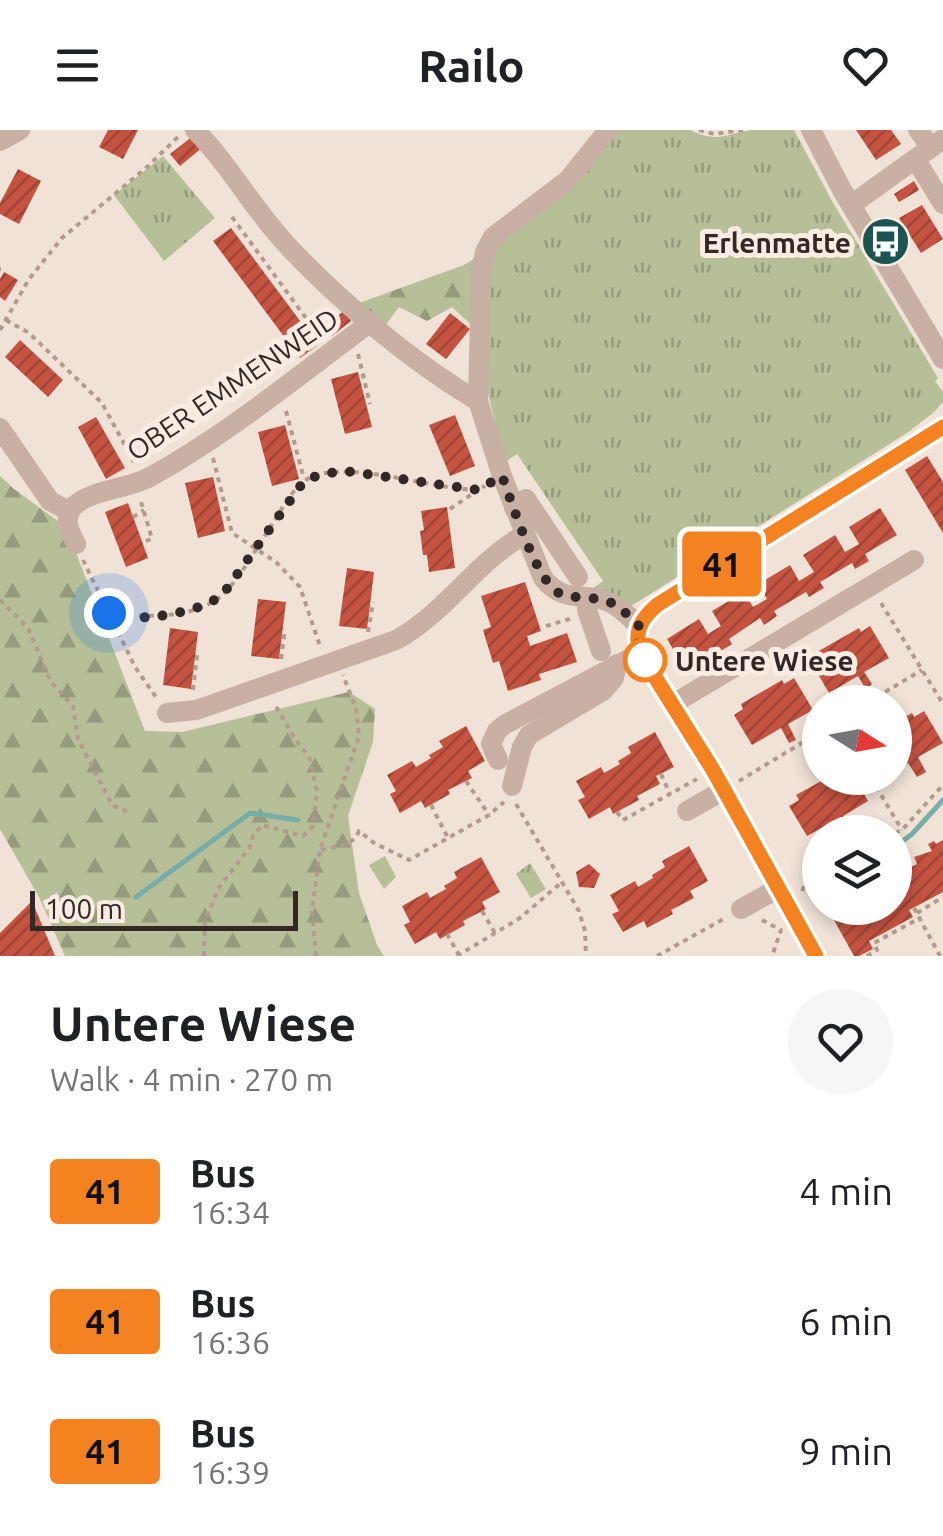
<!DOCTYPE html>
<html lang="en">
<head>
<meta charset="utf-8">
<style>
	:root { --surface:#fff; --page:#f6f6f6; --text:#202124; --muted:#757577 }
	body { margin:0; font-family:Ubuntu,sans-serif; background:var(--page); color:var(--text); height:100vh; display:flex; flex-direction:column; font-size:38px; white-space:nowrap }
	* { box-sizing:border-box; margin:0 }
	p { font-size:32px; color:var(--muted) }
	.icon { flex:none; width:55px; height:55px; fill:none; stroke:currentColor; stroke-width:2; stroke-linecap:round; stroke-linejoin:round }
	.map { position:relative; height:826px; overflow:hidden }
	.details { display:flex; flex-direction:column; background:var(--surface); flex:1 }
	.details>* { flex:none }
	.badge { padding:0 20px; border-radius:8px; font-size:35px; line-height:65px }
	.needle { width:65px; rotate:101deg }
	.tools { position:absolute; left:802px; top:555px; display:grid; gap:20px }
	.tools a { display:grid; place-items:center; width:110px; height:110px; border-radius:50%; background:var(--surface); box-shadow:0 5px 15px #0003; font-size:50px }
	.scale { position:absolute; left:30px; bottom:25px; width:268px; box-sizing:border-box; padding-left:10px; border:5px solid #332825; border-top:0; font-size:28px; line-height:35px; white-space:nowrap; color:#332825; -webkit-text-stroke:8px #f8ece3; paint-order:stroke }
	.you { position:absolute; width:50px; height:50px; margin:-25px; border:8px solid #fff; border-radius:50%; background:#1a73e8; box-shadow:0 0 0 15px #1a73e833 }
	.map>.badge { position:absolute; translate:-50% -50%; box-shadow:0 0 0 5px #fff }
	.round { display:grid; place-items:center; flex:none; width:105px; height:105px; border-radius:52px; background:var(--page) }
	.summary { display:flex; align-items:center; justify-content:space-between; height:170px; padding:0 50px }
	h1 { font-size:48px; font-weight:600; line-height:75px }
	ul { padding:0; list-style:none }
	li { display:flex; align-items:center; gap:30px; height:130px; padding:0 50px }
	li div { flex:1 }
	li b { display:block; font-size:38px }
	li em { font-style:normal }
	li .badge { min-width:110px; font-weight:700; text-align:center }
	header { display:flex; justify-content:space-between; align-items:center; height:130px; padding:0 50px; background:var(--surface); font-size:45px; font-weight:600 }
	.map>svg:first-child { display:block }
	.grass { fill:url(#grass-tufts) }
	.forest { fill:url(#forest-firs) }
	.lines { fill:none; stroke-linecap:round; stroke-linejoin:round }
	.stream { stroke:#77ada9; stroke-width:5 }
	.building { fill:url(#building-hatch) }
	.path { stroke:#b49a8e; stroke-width:4; stroke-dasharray:5 5; stroke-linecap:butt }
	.minor { stroke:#c8b0a4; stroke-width:20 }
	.line-casing { stroke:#fff; stroke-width:22 }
	.line { stroke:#f58220; stroke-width:15 }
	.walk { stroke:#332825; stroke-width:10; stroke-dasharray:0 18 }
	.stop-dot { fill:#fff; stroke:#f58220; stroke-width:5 }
	.labels { text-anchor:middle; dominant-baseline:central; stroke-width:10; stroke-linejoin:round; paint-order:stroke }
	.poi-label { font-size:28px; font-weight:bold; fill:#332825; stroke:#f8ece3; text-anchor:end }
	.street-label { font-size:28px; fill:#332825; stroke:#f8ece3 }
	.stop-label { font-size:28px; font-weight:bold; fill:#332825; stroke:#f8ece3; text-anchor:start }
</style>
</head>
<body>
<header><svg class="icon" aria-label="menu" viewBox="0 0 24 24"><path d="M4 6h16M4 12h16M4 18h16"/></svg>Railo<svg class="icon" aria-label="heart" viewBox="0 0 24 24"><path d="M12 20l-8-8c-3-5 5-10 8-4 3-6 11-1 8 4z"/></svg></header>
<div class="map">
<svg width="943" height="826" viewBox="0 0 943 826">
	<defs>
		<pattern id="grass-tufts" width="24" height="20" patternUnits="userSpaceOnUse" patternTransform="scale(2.5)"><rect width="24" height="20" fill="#b6bf98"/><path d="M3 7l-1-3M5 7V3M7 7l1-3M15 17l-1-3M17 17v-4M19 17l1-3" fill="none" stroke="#959b7c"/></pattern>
		<pattern id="forest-firs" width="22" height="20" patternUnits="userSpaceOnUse" patternTransform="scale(2.5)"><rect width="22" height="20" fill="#b6bf98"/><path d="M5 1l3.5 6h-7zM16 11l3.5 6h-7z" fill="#959b7c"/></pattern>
		<pattern id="building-hatch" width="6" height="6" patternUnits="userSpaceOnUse" patternTransform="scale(2.5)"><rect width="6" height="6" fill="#c45341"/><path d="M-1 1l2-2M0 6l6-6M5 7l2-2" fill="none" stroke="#a04536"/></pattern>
	</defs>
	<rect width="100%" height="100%" fill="#f0e2d7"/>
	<g class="grass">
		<path d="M614 0H690C719 14 727 3 753 0 766 0 781 0 794 0L832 71 938 248 935 251 943 262V272L934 282 907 303 631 476 592 459 603 451 517 324 505 332 486 255V134L495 112Z"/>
		<polygon points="163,26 215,88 164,131 114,65"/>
		<polygon points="385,726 396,747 384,759 369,735"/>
		<polygon points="530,733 546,759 531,768 516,744"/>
	</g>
	<g class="forest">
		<polygon points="478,126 477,200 452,177 427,191 399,177 385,196 359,173 464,135"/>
		<polygon points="0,346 14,359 66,397 145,601 182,602 349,562 375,579 373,612 348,686 359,763 377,815 384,826 65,826 39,767 0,699"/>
	</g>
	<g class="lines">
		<g class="stream">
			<polyline points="895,717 912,704 943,670"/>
			<polyline points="136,767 250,683 298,690"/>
		</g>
	</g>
	<g class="building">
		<polygon points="108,0 138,0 123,29 99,17"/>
		<polygon points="856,0 891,0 901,14 876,30"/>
		<polygon points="193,6 203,17 180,36 170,24"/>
		<polygon points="18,39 41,51 19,94 0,84 0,73"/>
		<polygon points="914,51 919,60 899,72 894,64"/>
		<polygon points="922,75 943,109 921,123 899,88"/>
		<polygon points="231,98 318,215 300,228 213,111"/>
		<polygon points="4,142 18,150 5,171 0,167 0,149"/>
		<polygon points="344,181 351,191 332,206 325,196"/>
		<polygon points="450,183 470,199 446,229 426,214"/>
		<polygon points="20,210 63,250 48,267 5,227"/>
		<polygon points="358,242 372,297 345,304 331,249"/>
		<polygon points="182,280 192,295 149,324 139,310"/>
		<polygon points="455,285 475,336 450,346 429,295"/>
		<polygon points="96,287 125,338 106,349 78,297"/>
		<polygon points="285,295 299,349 272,356 258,302"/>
		<polygon points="927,326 943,352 943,403 905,340"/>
		<polygon points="213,347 225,401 198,408 185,353"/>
		<polygon points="128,373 148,428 126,437 105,382"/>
		<polygon points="447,377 455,438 429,442 427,425 423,425 420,401 424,400 421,381"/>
		<polygon points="880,378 897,405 865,424 869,431 855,439 852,433 820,452 824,458 809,467 806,462 774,481 777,486 764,495 760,488 729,509 732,514 719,522 715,517 683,536 667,509 699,489 708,504 721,496 712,481 744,462 753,477 767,469 758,454 790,435 799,451 814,442 803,425 835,405 845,422 859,414 849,397"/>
		<polygon points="347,438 374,442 367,499 339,496"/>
		<polygon points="525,452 541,501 527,506 530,516 567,503 577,532 539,544 541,550 508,561 499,531 493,533 483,500 491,497 481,466"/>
		<polygon points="258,469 286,472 279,529 251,526"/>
		<polygon points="870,496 889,528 864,542 872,554 868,557 865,558 858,546 829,563 811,532 820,527 817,522 859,498 861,502"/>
		<polygon points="170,498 198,502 191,559 163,555"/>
		<polygon points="794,548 813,580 788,594 796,610 789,613 781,598 752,615 734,585 743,579 741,574 782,550 784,554"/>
		<polygon points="924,581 943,613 918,627 926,642 917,647 908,633 895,640 895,593 912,583 914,587"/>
		<polygon points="466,596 485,631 468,641 472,648 448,660 450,664 425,678 421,671 400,683 390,664 396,661 387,645 412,631 416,637 431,628 429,625 443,617 439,611"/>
		<polygon points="655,602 674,637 656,646 660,654 637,666 639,670 613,684 610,677 589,689 578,670 585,667 576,651 601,637 604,643 620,634 618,631 631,623 628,617"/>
		<polygon points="827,648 855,648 868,671 843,686 852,700 848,702 841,702 834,691 807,706 789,676 799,670 796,665"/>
		<polygon points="943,710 943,762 909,780 913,787 869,811 873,819 859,826 854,826 834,790 843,785 845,788 854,783 851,778 895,778 895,742 898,740 900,743 917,734 914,727 932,721 928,714 934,711 936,714"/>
		<polygon points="689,716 708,751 690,761 694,768 671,780 673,784 647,798 644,791 623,802 612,784 619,781 610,765 635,751 638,757 653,748 652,745 665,737 662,731"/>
		<polygon points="481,727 500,762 482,772 486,779 463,791 465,795 440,809 436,802 415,814 404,795 410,792 402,776 427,762 430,768 446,759 444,756 457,748 454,742"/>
		<polygon points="589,734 600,744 594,758 579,757 576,742"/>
		<polygon points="32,771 55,826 0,826 0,803"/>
	</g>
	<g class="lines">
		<g class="path">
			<polyline points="699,0 714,4 743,0"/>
			<polyline points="232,87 319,206"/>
			<polyline points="0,139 1,139"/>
			<polyline points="6,190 29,203 102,273 134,332"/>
			<polyline points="0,200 29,149 62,108 147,37 178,7"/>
			<polyline points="358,224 370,274"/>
			<polyline points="286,281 304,349"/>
			<polyline points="213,328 232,403 276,432 300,457 321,519"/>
			<polyline points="141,372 152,409 142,412"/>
			<polyline points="450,379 478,360"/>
			<polyline points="133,387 144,380"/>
			<polyline points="83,430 135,537 156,567"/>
			<polyline points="0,470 28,498 51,552 73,576 78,609 112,675 130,683"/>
			<polyline points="881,473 943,574"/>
			<path d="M109 483C145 487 189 490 220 467 235 456 262 410 273 393 282 379 292 359 306 350 338 329 417 354 456 358 467 359 475 362 485 356"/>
			<polyline points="546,496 570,489"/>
			<polyline points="368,502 373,472"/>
			<polyline points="281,529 285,499"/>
			<polyline points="193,560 197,525"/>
			<polyline points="868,572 922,540"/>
			<polyline points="661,644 670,664"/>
			<polyline points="871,648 902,700"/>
			<polyline points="466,651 489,685"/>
			<polyline points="739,651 820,602"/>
			<polyline points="516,674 579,781 585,801 586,826"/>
			<polyline points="431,675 448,708"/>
			<polyline points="617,682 623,690 697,649"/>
			<polyline points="895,703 902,700 943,655"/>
			<path d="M321 720C337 716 352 717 359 701L374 713 409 730 489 685 504 672"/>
			<polyline points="802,761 807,750 820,743"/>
			<polyline points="914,778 940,826"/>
			<polyline points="482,781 495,803"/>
			<polyline points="917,783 943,767"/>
			<polyline points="762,790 781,800 772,826"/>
			<polyline points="447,804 459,825"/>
			<polyline points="204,826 205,790 220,756 250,717 253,706 262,695 303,706 313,696 317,661 309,627 295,609 274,573"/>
			<polyline points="316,826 312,781 320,720 359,606 356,579 343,545"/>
			<polyline points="457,826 520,788 562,752"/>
			<polyline points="657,826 727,787"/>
			<polyline points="867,826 877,820 874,813 920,788"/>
		</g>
		<g class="minor">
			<path d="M195 0C230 35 253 79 287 115 338 170 413 233 478 271"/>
			<path d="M608 0 568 50 493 107 485 122 481 142 478 271 502 346 543 448C565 476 588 460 613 474 622 479 631 489 639 496"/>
			<polyline points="811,0 842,60 943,229"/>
			<polyline points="918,0 931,18"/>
			<polyline points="0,11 20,0"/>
			<polyline points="916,30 943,74"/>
			<polyline points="851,75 943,9"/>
			<polyline points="0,298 50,371 69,381"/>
			<polyline points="514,378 526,369 578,447"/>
			<path d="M76 414C70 402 63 390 72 378 87 360 129 359 150 347 228 304 299 245 371 192"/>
			<polyline points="588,468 587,480 601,521"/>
			<polyline points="673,574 914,430"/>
			<path d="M167 583 196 580 211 575 396 510C446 483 475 432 524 405"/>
			<polyline points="498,630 491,614 497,601 504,595 640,523"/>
			<polyline points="512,656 522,617 529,605 603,561 614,548 617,534"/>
			<polyline points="687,681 724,660"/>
			<polyline points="741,779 779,758"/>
			<path d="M816 826 713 640 640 523C634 501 640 489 657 475L943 297"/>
		</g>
	</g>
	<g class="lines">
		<defs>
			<path id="line" d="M816 826 713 640 640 523C634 501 640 490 657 475L943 297"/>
		</defs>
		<use href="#line" class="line-casing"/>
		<use href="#line" class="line"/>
		<path class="walk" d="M109 483 150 488 192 480 221 467 304 351 322 344 345 341 478 360 502 346C512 372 537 455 561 464 578 470 600 465 615 475 624 480 631 489 639 496L638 514 645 530"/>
	</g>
	<defs>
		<symbol id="bus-disc" viewBox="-11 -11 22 22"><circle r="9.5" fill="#1c5451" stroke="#f8ece3"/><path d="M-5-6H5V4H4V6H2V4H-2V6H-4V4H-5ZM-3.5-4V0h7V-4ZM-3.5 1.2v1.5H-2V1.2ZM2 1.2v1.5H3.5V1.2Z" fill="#fff"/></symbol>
	</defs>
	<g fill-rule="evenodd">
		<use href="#bus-disc" x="858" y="84" width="55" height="55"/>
	</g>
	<circle class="stop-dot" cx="645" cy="530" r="20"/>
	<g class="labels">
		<g class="poi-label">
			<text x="851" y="112">Erlenmatte</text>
		</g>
		<g class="street-label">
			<text transform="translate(232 254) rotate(-34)">OBER EMMENWEID</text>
		</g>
		<g class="stop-label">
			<text x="675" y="530">Untere Wiese</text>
		</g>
	</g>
</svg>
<div class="tools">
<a><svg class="needle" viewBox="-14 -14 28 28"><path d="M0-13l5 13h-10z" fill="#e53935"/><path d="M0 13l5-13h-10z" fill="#757577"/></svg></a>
<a><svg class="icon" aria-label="layers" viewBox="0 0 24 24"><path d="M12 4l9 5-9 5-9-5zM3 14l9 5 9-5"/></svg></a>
</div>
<div class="scale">100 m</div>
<div class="you" style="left:109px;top:483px"></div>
<b class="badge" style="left:722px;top:434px;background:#f58220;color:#111">41</b>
</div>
<section class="details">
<div class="summary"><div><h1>Untere Wiese</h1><p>Walk · 4 min · 270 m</p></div><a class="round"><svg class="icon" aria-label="heart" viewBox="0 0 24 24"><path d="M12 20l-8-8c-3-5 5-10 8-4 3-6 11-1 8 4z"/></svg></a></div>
<ul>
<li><span class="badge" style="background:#f58220;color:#111">41</span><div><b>Bus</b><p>16:34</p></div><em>4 min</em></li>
<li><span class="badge" style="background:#f58220;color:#111">41</span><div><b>Bus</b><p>16:36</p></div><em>6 min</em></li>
<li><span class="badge" style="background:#f58220;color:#111">41</span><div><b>Bus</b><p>16:39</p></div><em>9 min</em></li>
</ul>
</section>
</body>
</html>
